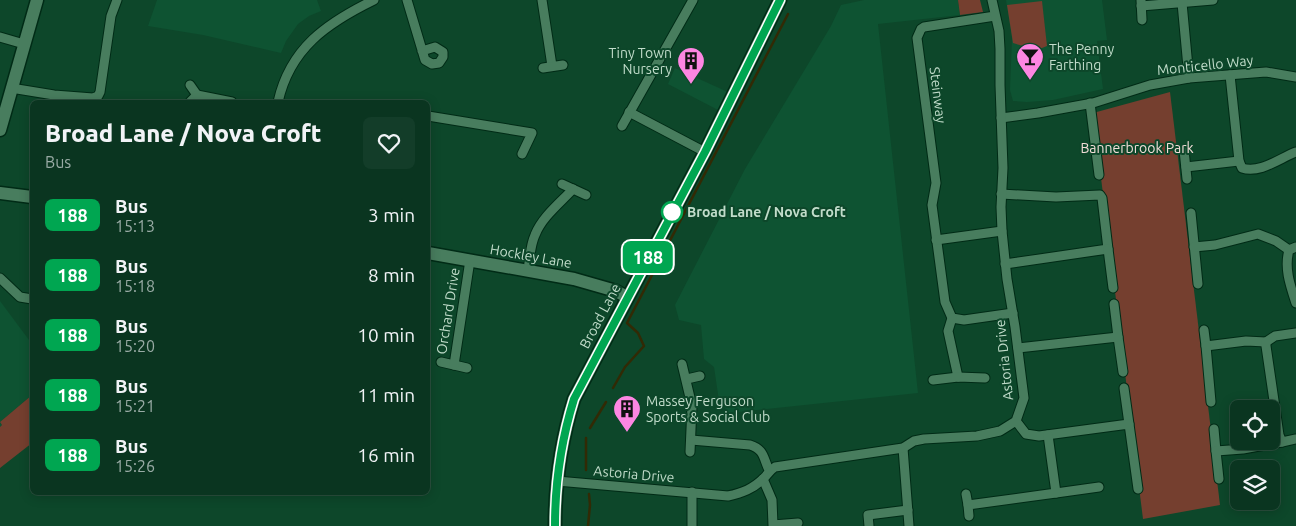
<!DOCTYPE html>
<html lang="en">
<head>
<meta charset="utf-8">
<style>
	:root { --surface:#0a3520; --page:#133d29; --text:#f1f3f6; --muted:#99aba5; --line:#2a503e }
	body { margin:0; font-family:Ubuntu,sans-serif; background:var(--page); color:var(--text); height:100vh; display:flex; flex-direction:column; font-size:19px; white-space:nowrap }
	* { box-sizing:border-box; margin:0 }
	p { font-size:16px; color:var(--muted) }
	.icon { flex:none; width:28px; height:28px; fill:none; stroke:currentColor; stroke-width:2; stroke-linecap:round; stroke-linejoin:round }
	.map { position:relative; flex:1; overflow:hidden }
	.panel { position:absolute; left:30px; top:100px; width:400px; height:395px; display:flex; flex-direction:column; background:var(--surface); border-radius:8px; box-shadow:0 2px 12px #0003,0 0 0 1px var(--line) }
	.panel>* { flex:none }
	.badge { padding:0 10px; border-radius:8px; font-size:18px; line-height:32px }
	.fabs { position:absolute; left:1230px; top:400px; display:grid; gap:10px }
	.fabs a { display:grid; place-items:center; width:50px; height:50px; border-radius:8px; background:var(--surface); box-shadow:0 2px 12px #0003,0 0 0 1px var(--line); font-size:25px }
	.map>.badge { position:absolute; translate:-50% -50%; box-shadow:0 0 0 2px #fff }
	.round { display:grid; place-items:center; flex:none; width:52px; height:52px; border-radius:8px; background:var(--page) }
	.overview { display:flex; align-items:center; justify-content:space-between; height:85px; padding:0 15px }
	h1 { font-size:24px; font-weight:800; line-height:38px }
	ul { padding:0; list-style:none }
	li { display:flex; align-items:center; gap:15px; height:60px; padding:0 15px }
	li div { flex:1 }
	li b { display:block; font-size:19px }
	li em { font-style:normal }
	li .badge { min-width:55px; font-weight:700; text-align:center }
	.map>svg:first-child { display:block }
	.built { fill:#0e5332 }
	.green { fill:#753f2f }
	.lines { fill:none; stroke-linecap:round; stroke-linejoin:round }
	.stream { stroke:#322a05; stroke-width:2.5 }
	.street-casing { stroke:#002b16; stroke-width:11 }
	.secondary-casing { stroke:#002b16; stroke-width:15 }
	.street { stroke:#487d5e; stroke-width:9 }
	.secondary { stroke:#487d5e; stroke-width:12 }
	.line-casing { stroke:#fff; stroke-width:11 }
	.line { stroke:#00a651; stroke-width:8 }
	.stop-dot { fill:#fff; stroke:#00a651; stroke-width:2.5 }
	.labels { text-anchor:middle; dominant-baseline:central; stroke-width:4; stroke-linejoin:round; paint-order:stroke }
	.poi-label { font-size:14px; fill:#c1dcca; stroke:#0d472a; text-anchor:start }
	.street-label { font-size:14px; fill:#c1dcca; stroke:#0d472a }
	.park-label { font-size:14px; fill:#f2ddd8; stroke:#0d472a }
	.stop-label { font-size:14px; font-weight:bold; fill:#c1dcca; stroke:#0d472a; text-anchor:start }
</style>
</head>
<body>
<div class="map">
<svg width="1296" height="526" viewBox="0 0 1296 526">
	<rect width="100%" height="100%" fill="#0d472a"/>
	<g class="built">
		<polygon points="157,0 317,0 321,11 309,16 298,24 286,41 281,53 203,35 148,26"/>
		<polygon points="864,0 958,0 960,15 878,24 918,393 729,413 719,401 714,367 704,359 701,325 679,320 675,305 745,169 831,26 841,5"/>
		<polygon points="1006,0 1102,0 1107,40 1097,41 1103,89 1053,100 1027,102 1013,101 1010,90 1012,38"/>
		<polygon points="675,68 730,93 720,111 668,84"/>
		<polygon points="0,301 32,344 32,395 0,422 2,425 0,427"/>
	</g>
	<g class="green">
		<polygon points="958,0 980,0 983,12 960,15"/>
		<polygon points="1042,1 1047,46 1037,50 1013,43 1007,5"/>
		<polygon points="1170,92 1220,505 1143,519 1093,113"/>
		<polygon points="32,395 32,443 0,468 0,427 2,425 0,422"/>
	</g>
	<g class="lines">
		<g class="stream">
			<polyline points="613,388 625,367 644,346 638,333 627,323 788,14"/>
			<polyline points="590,428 606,402"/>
			<polyline points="586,438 586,470"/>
			<polyline points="588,526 590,505 589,494"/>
		</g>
		<defs>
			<g id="street">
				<polyline points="407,0 425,60 432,64 439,63 443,57 443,52 435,47 422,51"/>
				<polyline points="542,0 552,66"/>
				<polyline points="1141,0 1142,20"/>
				<polyline points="1182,3 1189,78"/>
				<polyline points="1141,6 1213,0"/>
				<polyline points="995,16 924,27 921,29 917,38 936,183 932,205 945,302 952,318 964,320 1013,313"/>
				<polyline points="0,37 24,44"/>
				<polyline points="543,68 563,65"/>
				<path d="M1230 75 1239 161 1242 168C1260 174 1280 158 1296 152"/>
				<polyline points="190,85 197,95 190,102"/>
				<polyline points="11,88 54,95 93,98 98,96 100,92 111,16 117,0"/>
				<polyline points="197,95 232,102"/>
				<path d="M278 102C290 48 327 23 374 0"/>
				<polyline points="1090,103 1099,175"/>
				<polyline points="629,112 705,152"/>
				<polyline points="428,116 532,133 522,154"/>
				<polyline points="1001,118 1038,113 1093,103 1150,85 1189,78 1266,72 1296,77"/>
				<polyline points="622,126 693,0"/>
				<polyline points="1184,150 1187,179"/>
				<polyline points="1186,167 1239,161"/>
				<polyline points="562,184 586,195"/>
				<polyline points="1001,194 1056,197 1100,195 1102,198 1108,249 1005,264"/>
				<polyline points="1191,213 1198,284"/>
				<polyline points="936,240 1002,231"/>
				<polyline points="1194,247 1215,245 1258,234 1276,241 1289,250"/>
				<path d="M1296 247 1289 250C1284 268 1290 285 1296 303"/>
				<polyline points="1108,249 1113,288"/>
				<path d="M528 270C530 258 530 246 535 235 542 217 560 203 573 189"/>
				<polyline points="0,278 20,297 32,299"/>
				<polyline points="952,318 948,331 958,377"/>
				<polyline points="1204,330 1206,346 1246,341 1266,342"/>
				<polyline points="1296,333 1275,336 1266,342 1266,346 1279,435 1282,442 1296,439"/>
				<polyline points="1118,337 1123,372"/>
				<polyline points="1206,346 1211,402"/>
				<polyline points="1018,348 1118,337 1114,304"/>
				<polyline points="441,362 467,368"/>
				<polyline points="682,364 692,406 690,452"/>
				<polyline points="454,365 470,260"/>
				<polyline points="687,379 700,376"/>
				<polyline points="933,380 958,377 985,378"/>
				<polyline points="1124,388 1129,424"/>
				<polyline points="1016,421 1026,434 1039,436 1129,424 1138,489"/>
				<polyline points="1214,429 1216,451"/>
				<path d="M691 440 750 445C765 450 763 458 769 470"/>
				<polyline points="903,448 909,526"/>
				<polyline points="763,479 772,500 773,525 798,523"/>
				<polyline points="1219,479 1216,451 1243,449 1282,442"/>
				<path d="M557 481 728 496C742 493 753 489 764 478 768 474 770 470 775 467L903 448 914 441 924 439 977 436 1000 431 1016 421 1024 398 1015 327 1007 279 1002 231 1001 207 1003 168 1000 85V49L999 31 992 0"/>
				<polyline points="1056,493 1099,487"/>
				<polyline points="966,494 968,505"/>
				<polyline points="969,516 968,505 1056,493 1048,435"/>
				<polyline points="692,526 692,492"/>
				<polyline points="869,526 868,515 908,510"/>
			</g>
			<g id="secondary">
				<polyline points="0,130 37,0"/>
				<polyline points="0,193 32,197"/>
				<polyline points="428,253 574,279 616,291 627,297"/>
				<path d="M555 526C555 482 561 441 574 399L705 152 780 0"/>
			</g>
		</defs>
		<use href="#street" class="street-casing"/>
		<use href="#secondary" class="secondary-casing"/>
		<use href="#street" class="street"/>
		<use href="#secondary" class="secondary"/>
	</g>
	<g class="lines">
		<defs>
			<path id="line" d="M555 526C555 482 561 441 574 399L705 152 780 0"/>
		</defs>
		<use href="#line" class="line-casing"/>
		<use href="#line" class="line"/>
	</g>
	<defs>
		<symbol id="bar-pin" viewBox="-11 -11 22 30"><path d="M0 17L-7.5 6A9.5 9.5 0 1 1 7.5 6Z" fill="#fd86e2" stroke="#0d472a"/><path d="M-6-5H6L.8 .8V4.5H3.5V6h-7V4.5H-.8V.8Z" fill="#111"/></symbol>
		<symbol id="building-pin" viewBox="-11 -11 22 30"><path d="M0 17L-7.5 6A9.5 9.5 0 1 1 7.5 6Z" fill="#fd86e2" stroke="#0d472a"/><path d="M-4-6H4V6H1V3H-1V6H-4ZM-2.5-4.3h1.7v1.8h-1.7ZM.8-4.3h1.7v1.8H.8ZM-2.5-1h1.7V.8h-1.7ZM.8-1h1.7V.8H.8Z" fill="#111"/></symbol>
	</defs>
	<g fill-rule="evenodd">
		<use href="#bar-pin" x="1014" y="41" width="32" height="43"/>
		<use href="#building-pin" x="675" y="45" width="32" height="43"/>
		<use href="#building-pin" x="611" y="393" width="32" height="43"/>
	</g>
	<circle class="stop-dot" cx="672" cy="212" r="10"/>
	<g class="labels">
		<g class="poi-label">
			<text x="1049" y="49">The Penny<tspan x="1049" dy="16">Farthing</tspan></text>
			<text x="672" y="53" text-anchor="end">Tiny Town<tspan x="672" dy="16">Nursery</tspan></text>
			<text x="646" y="401">Massey Ferguson<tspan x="646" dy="16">Sports &amp; Social Club</tspan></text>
		</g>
		<g class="street-label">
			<text transform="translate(1205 65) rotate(-6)">Monticello Way</text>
			<text transform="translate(938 95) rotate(83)">Steinway</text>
			<text transform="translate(531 256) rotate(10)">Hockley Lane</text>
			<text transform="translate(448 311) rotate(-81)">Orchard Drive</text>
			<text transform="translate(600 316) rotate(-62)">Broad Lane</text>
			<text transform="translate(1004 360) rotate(-96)">Astoria Drive</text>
			<text transform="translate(634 474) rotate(5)">Astoria Drive</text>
		</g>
		<g class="park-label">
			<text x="1137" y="148">Bannerbrook Park</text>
		</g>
		<g class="stop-label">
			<text x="687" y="212">Broad Lane / Nova Croft</text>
		</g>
	</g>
</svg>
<div class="fabs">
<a><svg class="icon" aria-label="locate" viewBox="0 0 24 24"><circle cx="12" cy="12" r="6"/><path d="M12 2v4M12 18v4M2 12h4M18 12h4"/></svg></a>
<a><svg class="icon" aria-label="layers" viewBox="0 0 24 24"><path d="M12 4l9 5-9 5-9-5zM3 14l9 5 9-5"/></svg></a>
</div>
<b class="badge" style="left:648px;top:257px;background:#00a651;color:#fff">188</b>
<section class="panel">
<div class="overview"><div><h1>Broad Lane / Nova Croft</h1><p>Bus</p></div><a class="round"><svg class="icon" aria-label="heart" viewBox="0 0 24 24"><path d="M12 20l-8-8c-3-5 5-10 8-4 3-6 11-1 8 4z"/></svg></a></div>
<ul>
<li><span class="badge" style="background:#00a651;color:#fff">188</span><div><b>Bus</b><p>15:13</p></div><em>3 min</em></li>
<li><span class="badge" style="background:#00a651;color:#fff">188</span><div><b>Bus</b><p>15:18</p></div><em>8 min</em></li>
<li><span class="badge" style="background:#00a651;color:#fff">188</span><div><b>Bus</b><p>15:20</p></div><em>10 min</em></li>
<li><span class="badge" style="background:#00a651;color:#fff">188</span><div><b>Bus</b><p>15:21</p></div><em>11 min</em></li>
<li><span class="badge" style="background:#00a651;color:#fff">188</span><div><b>Bus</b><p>15:26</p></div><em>16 min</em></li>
</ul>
</section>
</div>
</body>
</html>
